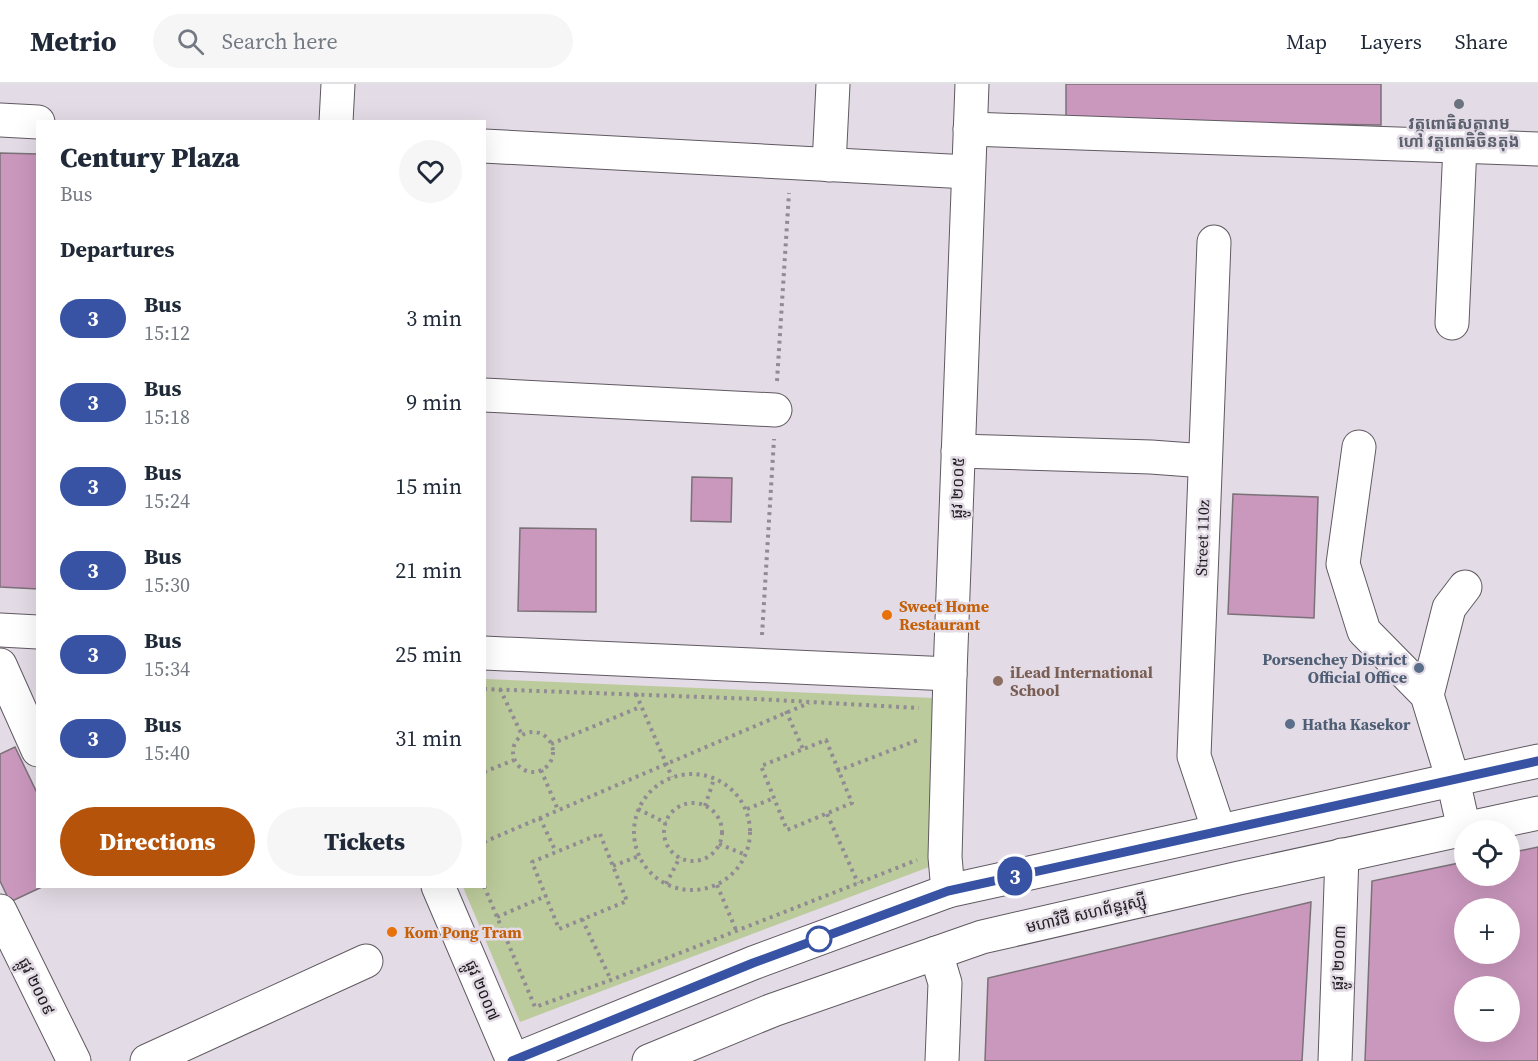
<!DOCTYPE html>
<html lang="en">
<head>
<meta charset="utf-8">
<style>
	:root { --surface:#fff; --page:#f6f6f7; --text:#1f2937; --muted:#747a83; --line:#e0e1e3; --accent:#b45309 }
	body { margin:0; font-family:"Source Serif 4","Noto Sans Khmer",serif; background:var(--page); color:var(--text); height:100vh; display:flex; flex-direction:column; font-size:22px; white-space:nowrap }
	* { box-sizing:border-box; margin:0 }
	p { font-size:20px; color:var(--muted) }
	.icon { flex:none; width:33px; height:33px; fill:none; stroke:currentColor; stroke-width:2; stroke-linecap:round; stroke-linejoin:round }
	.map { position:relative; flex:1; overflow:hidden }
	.sheet { position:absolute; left:36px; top:36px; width:450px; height:768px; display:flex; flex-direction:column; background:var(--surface); border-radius:0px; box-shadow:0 6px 24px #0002 }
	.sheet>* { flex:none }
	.badge { padding:0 12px; border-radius:20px; font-size:21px; line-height:39px }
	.controls { position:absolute; left:1454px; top:736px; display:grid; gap:12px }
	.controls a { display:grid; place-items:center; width:66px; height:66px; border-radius:50%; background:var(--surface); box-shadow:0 6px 24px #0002; font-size:30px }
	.map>.badge { position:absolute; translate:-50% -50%; box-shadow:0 0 0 3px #fff }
	h2 { padding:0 24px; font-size:22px; line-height:54px }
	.round { display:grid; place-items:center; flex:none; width:63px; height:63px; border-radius:32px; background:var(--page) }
	.overview { display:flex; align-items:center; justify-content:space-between; height:102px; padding:0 24px }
	h1 { font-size:28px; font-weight:800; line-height:45px }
	.cta { display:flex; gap:12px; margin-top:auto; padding:12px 24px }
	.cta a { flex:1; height:69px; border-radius:36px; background:var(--accent); color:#fff; font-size:24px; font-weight:800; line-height:69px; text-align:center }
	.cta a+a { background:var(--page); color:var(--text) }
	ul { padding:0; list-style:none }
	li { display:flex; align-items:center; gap:18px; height:84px; padding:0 24px }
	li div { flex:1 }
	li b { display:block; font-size:22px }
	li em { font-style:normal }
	li .badge { min-width:66px; font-weight:700; text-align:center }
	header { display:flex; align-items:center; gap:36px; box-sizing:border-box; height:84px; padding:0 30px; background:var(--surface); border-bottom:2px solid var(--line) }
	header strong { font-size:28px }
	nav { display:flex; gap:33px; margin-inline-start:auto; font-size:21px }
	.search { width:420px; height:54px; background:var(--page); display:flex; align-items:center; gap:15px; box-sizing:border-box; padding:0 21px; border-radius:33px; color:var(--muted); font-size:22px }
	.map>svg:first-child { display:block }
	.green { fill:#bccb9b }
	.building { fill:#ca97bd; stroke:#7b7178; stroke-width:1.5; fill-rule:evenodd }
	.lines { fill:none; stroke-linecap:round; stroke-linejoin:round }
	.minor-casing { stroke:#605961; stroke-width:35 }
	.highway-casing { stroke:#605961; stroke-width:35 }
	.path { stroke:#918b93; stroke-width:4; stroke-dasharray:3 4.5; stroke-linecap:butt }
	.minor { stroke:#fff; stroke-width:33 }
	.highway { stroke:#fff; stroke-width:33 }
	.line-casing { stroke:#fff; stroke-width:14 }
	.line { stroke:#3853a4; stroke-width:9 }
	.worship-dot { fill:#6b7280; stroke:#e3dbe5; stroke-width:2 }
	.food-dot { fill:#e8710a; stroke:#e3dbe5; stroke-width:2 }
	.service-dot { fill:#5c6f8a; stroke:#e3dbe5; stroke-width:2 }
	.education-dot { fill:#8d6e63; stroke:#e3dbe5; stroke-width:2 }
	.stop-dot { fill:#fff; stroke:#3853a4; stroke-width:3 }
	.labels { text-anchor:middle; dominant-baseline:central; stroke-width:5; stroke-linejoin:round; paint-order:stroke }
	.worship-label { font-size:16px; font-weight:bold; fill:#5b616d; stroke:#e3dbe5 }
	.street-label { font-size:16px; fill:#201d20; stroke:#e3dbe5 }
	.food-label { font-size:16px; font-weight:bold; fill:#c56008; stroke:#e3dbe5; text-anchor:start }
	.service-label { font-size:16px; font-weight:bold; fill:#4e5e75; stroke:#e3dbe5; text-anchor:end }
	.education-label { font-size:16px; font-weight:bold; fill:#785e54; stroke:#e3dbe5; text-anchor:start }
</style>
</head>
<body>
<header>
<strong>Metrio</strong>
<div class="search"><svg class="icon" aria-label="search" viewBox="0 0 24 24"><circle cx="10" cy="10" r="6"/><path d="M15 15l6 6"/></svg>Search here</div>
<nav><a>Map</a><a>Layers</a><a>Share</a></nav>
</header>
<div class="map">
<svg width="1538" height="977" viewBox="0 0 1538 977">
	<rect width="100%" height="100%" fill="#e3dbe5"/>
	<polygon class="green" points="485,595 934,614 929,783 520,938 463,803 484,802"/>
	<g class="building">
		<polygon points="1066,0 1381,0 1381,41 1066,36"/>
		<polygon points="0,69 38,70 38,505 0,503"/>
		<polygon points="692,393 732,394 731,438 691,437"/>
		<polygon points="1233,410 1318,413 1314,534 1228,530"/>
		<polygon points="520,444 596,445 596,528 518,527"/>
		<polygon points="15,663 38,711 38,802 44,802 10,818 0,797 0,670"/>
		<path d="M1538 763V977H1365L1372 797 1464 778V792H1509V769ZM1464 825H1509V870H1464ZM1464 903H1509V948H1464Z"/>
		<polygon points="1311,818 1302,977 985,977 988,894"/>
	</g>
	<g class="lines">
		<defs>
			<g id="minor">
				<polyline points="0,36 38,38"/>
				<polyline points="336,38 338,0"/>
				<polyline points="970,45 1538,65"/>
				<polyline points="484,62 968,88"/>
				<polyline points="829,81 833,0"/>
				<polyline points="1214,158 1194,672 1219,747"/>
				<polyline points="1452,239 1460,62"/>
				<polyline points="484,311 775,326"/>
				<polyline points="1359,363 1343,480 1364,547 1427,611 1453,696 1464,745"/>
				<polyline points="958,367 1151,373 1205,377"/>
				<polyline points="0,546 38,548"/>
				<polyline points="484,569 950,590"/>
				<polyline points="0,581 38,666"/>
				<polyline points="1427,611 1449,524 1465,503"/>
				<polyline points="438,802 513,977"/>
				<polyline points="948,807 945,773 950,590 972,0"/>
				<polyline points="0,827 74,977"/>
				<polyline points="936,869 945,899 942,977"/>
				<polyline points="147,977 366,877"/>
				<polyline points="1335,977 1342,771"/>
			</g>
			<g id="highway">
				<polyline points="512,977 753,879 948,807 1538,677"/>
				<polyline points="649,977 773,926 982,853 1239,794 1538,729"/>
			</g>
		</defs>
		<use href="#minor" class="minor-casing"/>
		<use href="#highway" class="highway-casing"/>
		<g class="path">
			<polyline points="777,297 789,109"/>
			<polyline points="762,551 774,355"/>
			<polyline points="484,605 757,615 919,624"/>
			<polyline points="500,605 522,651"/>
			<polyline points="636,610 672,693"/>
			<polyline points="786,627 803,665"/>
			<circle cx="533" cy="668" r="20"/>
			<polygon points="826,656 852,719 787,746 761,682"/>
			<polyline points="551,660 640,623"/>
			<polyline points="541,686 558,726"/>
			<polyline points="837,687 918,656"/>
			<polyline points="484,688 514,676"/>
			<circle cx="692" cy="748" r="58"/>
			<circle cx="693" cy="748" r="29"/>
			<polyline points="705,722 714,695"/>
			<polyline points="638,725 666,739"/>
			<polyline points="747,725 774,714"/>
			<polyline points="827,730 858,799"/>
			<polyline points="540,734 556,768"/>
			<polygon points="600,750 627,817 559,845 532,778"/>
			<polyline points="484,758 809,619"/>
			<polyline points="719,760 746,771"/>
			<polyline points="613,782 639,772"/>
			<polyline points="666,800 680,773"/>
			<polyline points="717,801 736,846"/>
			<polyline points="484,802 535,923 611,896 917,776"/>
			<polyline points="497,833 546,812"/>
			<polyline points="582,835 611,896"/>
		</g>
		<use href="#minor" class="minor"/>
		<use href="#highway" class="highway"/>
	</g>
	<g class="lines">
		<defs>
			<polyline id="line" points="512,977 753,879 948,807 1538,677"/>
		</defs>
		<use href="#line" class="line-casing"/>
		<use href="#line" class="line"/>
	</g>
	<circle class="worship-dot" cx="1459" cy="20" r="6"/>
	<g class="food-dot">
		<circle cx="887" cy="531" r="6"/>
		<circle cx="392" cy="848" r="6"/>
	</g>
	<g class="service-dot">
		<circle cx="1419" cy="584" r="6"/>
		<circle cx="1290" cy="640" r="6"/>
	</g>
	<circle class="education-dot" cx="998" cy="597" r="6"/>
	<circle class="stop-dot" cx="819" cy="855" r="12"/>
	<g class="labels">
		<g class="worship-label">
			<text x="1459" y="39">វត្តពោធិសត្តារាម<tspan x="1459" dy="18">ហៅ វត្តពោធិចិនតុង</tspan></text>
		</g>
		<g class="street-label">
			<text transform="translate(957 404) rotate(-88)">ផ្លូវ ២០០៥</text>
			<text transform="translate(1202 454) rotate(-88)">Street 110z</text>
			<text transform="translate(1086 829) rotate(-13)">មហាវិថី សហព័ន្ធរុស្ស៊ី</text>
			<text transform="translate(1338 874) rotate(-88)">ផ្លូវ ២០០៣</text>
			<text transform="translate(37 902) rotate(64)">ផ្លូវ ២០០៩</text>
			<text transform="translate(483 906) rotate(67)">ផ្លូវ ២០០៧</text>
		</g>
		<g class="food-label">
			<text x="899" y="522">Sweet Home<tspan x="899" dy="18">Restaurant</tspan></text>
			<text x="404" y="848">Kom Pong Tram</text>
		</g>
		<g class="service-label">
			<text x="1407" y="575">Porsenchey District<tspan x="1407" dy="18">Official Office</tspan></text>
			<text x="1302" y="640" text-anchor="start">Hatha Kasekor</text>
		</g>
		<g class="education-label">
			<text x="1010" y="588">iLead International<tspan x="1010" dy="18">School</tspan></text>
		</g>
	</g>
</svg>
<div class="controls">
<a><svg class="icon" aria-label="locate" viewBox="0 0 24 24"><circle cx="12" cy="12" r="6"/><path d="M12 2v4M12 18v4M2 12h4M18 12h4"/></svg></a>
<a>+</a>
<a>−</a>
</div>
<b class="badge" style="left:1015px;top:792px;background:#3853a4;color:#fff">3</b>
<section class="sheet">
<div class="overview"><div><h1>Century Plaza</h1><p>Bus</p></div><a class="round"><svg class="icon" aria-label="heart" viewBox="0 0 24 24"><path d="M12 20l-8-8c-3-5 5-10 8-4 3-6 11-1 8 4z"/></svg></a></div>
<h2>Departures</h2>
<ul>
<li><span class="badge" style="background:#3853a4;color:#fff">3</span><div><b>Bus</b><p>15:12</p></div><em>3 min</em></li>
<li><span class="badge" style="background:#3853a4;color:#fff">3</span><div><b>Bus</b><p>15:18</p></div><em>9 min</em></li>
<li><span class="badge" style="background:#3853a4;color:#fff">3</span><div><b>Bus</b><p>15:24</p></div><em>15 min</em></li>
<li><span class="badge" style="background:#3853a4;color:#fff">3</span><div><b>Bus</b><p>15:30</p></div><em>21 min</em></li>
<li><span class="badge" style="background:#3853a4;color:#fff">3</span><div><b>Bus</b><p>15:34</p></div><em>25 min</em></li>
<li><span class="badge" style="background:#3853a4;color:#fff">3</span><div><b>Bus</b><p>15:40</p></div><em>31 min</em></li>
</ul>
<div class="cta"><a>Directions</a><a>Tickets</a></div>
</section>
</div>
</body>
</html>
